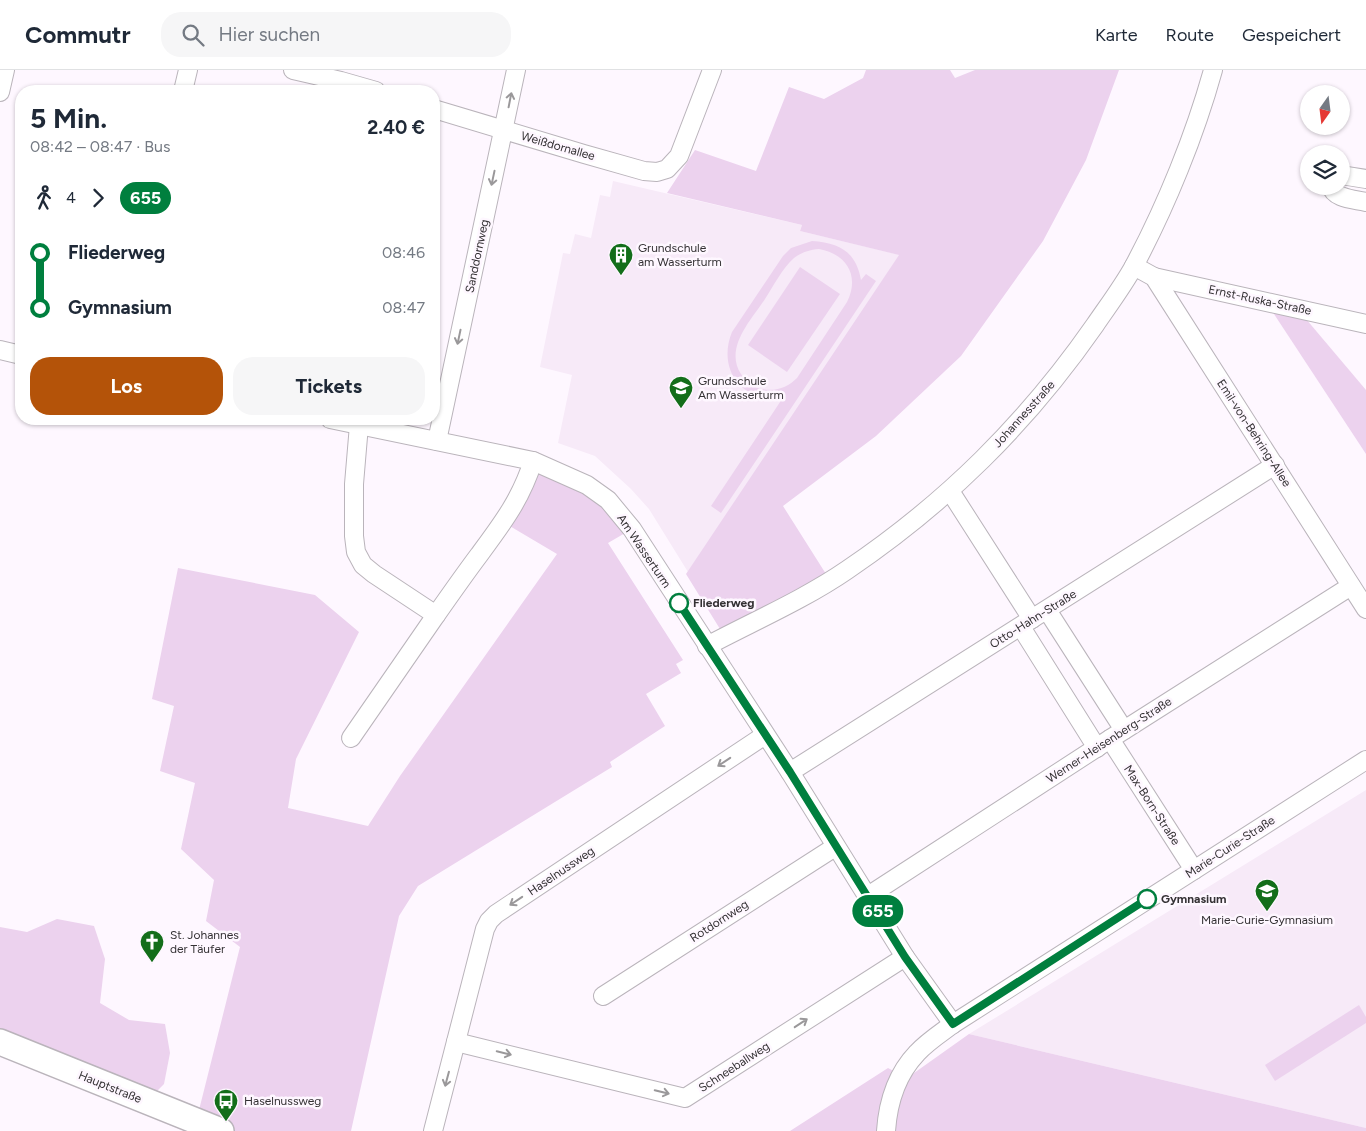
<!DOCTYPE html>
<html lang="de">
<head>
<meta charset="utf-8">
<style>
	:root { --surface:#fff; --page:#f6f6f7; --text:#1f2937; --muted:#747a83; --line:#e0e1e3; --accent:#b45309 }
	body { margin:0; font-family:Figtree,sans-serif; background:var(--page); color:var(--text); height:100vh; display:flex; flex-direction:column; font-size:19px; white-space:nowrap }
	* { box-sizing:border-box; margin:0 }
	p { font-size:16px; color:var(--muted) }
	.icon { flex:none; width:28px; height:28px; fill:none; stroke:currentColor; stroke-width:2; stroke-linecap:round; stroke-linejoin:round }
	.map { position:relative; flex:1; overflow:hidden }
	.drawer { position:absolute; left:15px; top:15px; width:425px; height:340px; display:flex; flex-direction:column; background:var(--surface); border-radius:20px; box-shadow:0 1px 4px #0004 }
	.drawer>* { flex:none }
	.badge { padding:0 10px; border-radius:16px; font-size:18px; line-height:32px }
	.needle { width:32px; rotate:194deg }
	.fabs { position:absolute; left:1300px; top:15px; display:grid; gap:10px }
	.fabs a { display:grid; place-items:center; width:50px; height:50px; border-radius:50%; background:var(--surface); box-shadow:0 1px 4px #0004; font-size:25px }
	.map>.badge { position:absolute; translate:-50% -50%; box-shadow:0 0 0 2px #fff }
	.legs { display:flex; align-items:center; gap:8px; height:55px; padding:0 15px; font-size:16px }
	.legs p { margin-inline-start:auto }
	.headline { display:flex; align-items:center; justify-content:space-between; height:85px; padding:0 15px }
	h1 { font-size:28px; font-weight:700; line-height:38px }
	.button { display:flex; gap:10px; margin-top:auto; padding:10px 15px }
	.button a { flex:1; height:58px; border-radius:20px; background:var(--accent); color:#fff; font-size:20px; font-weight:700; line-height:58px; text-align:center }
	.button a+a { background:var(--page); color:var(--text) }
	ul { padding:0 15px; list-style:none }
	li { display:flex; align-items:center; gap:18px; height:55px; font-size:19px }
	li i { display:grid; place-items:center; width:8px; height:100%; margin:0 6px; background:currentColor }
	li i::after { content:''; width:12px; height:12px; margin:-6px; border:4px solid; border-radius:50%; background:var(--surface) }
	li p { margin-inline-start:auto }
	li:first-child i { background:linear-gradient(#0000 50%,currentColor 0) }
	li:last-child i { background:linear-gradient(currentColor 50%,#0000 0) }
	header { display:flex; align-items:center; gap:30px; box-sizing:border-box; height:70px; padding:0 25px; background:var(--surface); border-bottom:1px solid var(--line) }
	header strong { font-size:24px }
	nav { display:flex; gap:28px; margin-inline-start:auto; font-size:18px }
	.search { width:350px; height:45px; background:var(--page); display:flex; align-items:center; gap:12px; box-sizing:border-box; padding:0 18px; border-radius:20px; color:var(--muted); font-size:19px }
	.map>svg:first-child { display:block }
	.built { fill:#f7eaf8 }
	.green { fill:#ecd2ee; fill-rule:evenodd }
	.lines { fill:none; stroke-linecap:round; stroke-linejoin:round }
	.street-casing { stroke:#bab4bb; stroke-width:20 }
	.secondary-casing { stroke:#bab4bb; stroke-width:28 }
	.street { stroke:#fff; stroke-width:18 }
	.secondary { stroke:#fff; stroke-width:25 }
	.oneway { stroke:#9a989a }
	.line-1-casing { stroke:#fff; stroke-width:11 }
	.line-1 { stroke:#007f3e; stroke-width:8 }
	.stop-1-dot { fill:#fff; stroke:#007f3e; stroke-width:2.5 }
	.labels { text-anchor:middle; dominant-baseline:central; stroke-width:5; stroke-linejoin:round; paint-order:stroke }
	.street-label { font-size:12px; fill:#343134; stroke:#fef7ff }
	.poi-label { font-size:12px; fill:#343134; stroke:#fef7ff; text-anchor:start }
	.stop-label { font-size:12px; font-weight:bold; fill:#343134; stroke:#fef7ff; text-anchor:start }
</style>
</head>
<body>
<header>
<strong>Commutr</strong>
<div class="search"><svg class="icon" aria-label="search" viewBox="0 0 24 24"><circle cx="10" cy="10" r="6"/><path d="M15 15l6 6"/></svg>Hier suchen</div>
<nav><a>Karte</a><a>Route</a><a>Gespeichert</a></nav>
</header>
<div class="map">
<svg width="1366" height="1061" viewBox="0 0 1366 1061">
	<rect width="100%" height="100%" fill="#fef7ff"/>
	<g class="built">
		<polygon points="613,111 802,155 800,161 900,185 688,502 649,439 631,419 595,386 558,373 572,305 540,297 563,183 570,184 575,164 591,168 600,125 610,127"/>
		<polygon points="1366,720 1366,1058 969,964"/>
	</g>
	<g class="green">
		<polygon points="866,0 950,0 955,8 975,0 1119,0 1086,90 1043,171 961,286 876,366 783,436 826,504 741,552 720,559 686,504 899,185 800,161 802,155 667,123 695,80 756,101 789,17 824,29 863,8"/>
		<path d="M812 171C840 173 856 182 861 210L866 204 876 211 721 443 711 436 784 326C745 336 716 301 732 262L783 186 791 178ZM819 179C847 184 860 206 847 232L797 308C788 317 776 322 762 319 753 317 746 312 741 304 724 278 751 250 765 229 774 215 782 199 794 188 802 182 809 180 819 179Z"/>
		<polygon points="800,197 840,224 787,302 748,275"/>
		<polygon points="1272,241 1306,249 1366,320 1366,384"/>
		<polygon points="533,391 587,415 632,459 608,473 683,590 676,594 681,603 646,624 665,656 610,692 612,697 418,816 399,846 351,1061 221,1061 196,1052 240,877 206,851 214,810 181,779 195,713 160,701 174,636 152,629 178,498 315,525 359,562 296,689 288,738 368,756 400,706 557,484 503,452"/>
		<polygon points="57,849 94,856 105,889 100,933 129,950 165,954 170,983 164,1014 154,1024 0,960 0,857 27,862"/>
		<polygon points="1359,935 1366,947 1366,953 1275,1011 1265,995"/>
		<polygon points="969,964 1366,1058 1366,1061 790,1061 888,998 907,1008"/>
	</g>
	<g class="lines">
		<defs>
			<g id="street">
				<polyline points="293,0 341,11 376,21"/>
				<polyline points="183,21 188,0"/>
				<polyline points="0,22 5,0"/>
				<polyline points="434,39 584,84 644,101 657,102 667,99 679,86 712,0"/>
				<polyline points="1341,105 1366,109"/>
				<path d="M1331 116C1334 129 1354 129 1366 132"/>
				<polyline points="1134,196 1154,207 1366,539"/>
				<polyline points="1154,207 1366,254"/>
				<polyline points="0,280 21,285"/>
				<polyline points="330,349 533,391 587,415 608,430 632,459 790,702 905,887 953,954"/>
				<path d="M359 355 354 414V466L356 482 363 495 374 504 436 545C450 525 464 505 479 485 502 454 521 429 533 391"/>
				<polyline points="437,371 516,0"/>
				<polyline points="950,421 1032,549"/>
				<polyline points="1047,540 1124,660"/>
				<polyline points="1021,557 1097,678"/>
				<path d="M707 576C752 552 805 529 847 500 946 433 1026 354 1095 255 1108 236 1123 216 1134 196 1166 136 1195 65 1213 0"/>
				<polyline points="351,668 436,545"/>
				<polyline points="1110,669 1194,800"/>
				<polyline points="790,702 1275,395"/>
				<polyline points="868,826 1110,669 1351,516"/>
				<polyline points="603,926 835,777"/>
				<polyline points="456,972 685,1028 905,887"/>
				<polyline points="433,1061 485,859 489,851 496,844 765,665"/>
				<path d="M886 1061C888 1032 896 1005 917 983 927 972 941 963 953 954L1366 690"/>
			</g>
			<polyline id="secondary" points="0,972 221,1061"/>
		</defs>
		<use href="#street" class="street-casing"/>
		<use href="#secondary" class="secondary-casing"/>
		<use href="#street" class="street"/>
		<use href="#secondary" class="secondary"/>
	</g>
	<defs><path id="oneway-shaft" d="M-6 0H5M1.5-3L5.5 0L1.5 3" fill="none" stroke-width="1.6" stroke-linecap="round" stroke-linejoin="round" transform="scale(1.25)"/></defs>
	<g class="oneway">
		<use href="#oneway-shaft" transform="translate(510 30) rotate(-79)"/>
		<use href="#oneway-shaft" transform="translate(493 108) rotate(102)"/>
		<use href="#oneway-shaft" transform="translate(459 267) rotate(102)"/>
		<use href="#oneway-shaft" transform="translate(724 692) rotate(146)"/>
		<use href="#oneway-shaft" transform="translate(516 831) rotate(146)"/>
		<use href="#oneway-shaft" transform="translate(801 953) rotate(-33)"/>
		<use href="#oneway-shaft" transform="translate(504 983) rotate(14)"/>
		<use href="#oneway-shaft" transform="translate(447 1009) rotate(105)"/>
		<use href="#oneway-shaft" transform="translate(662 1022) rotate(14)"/>
	</g>
	<g class="lines">
		<defs>
			<polyline id="line-1" points="679,533 790,702 905,887 953,954 1147,829"/>
		</defs>
		<use href="#line-1" class="line-1-casing"/>
		<use href="#line-1" class="line-1"/>
	</g>
	<defs>
		<symbol id="building-pin" viewBox="-11 -11 22 30"><path d="M0 17L-7.5 6A9.5 9.5 0 1 1 7.5 6Z" fill="#136e1a" stroke="#fef7ff"/><path d="M-4-6H4V6H1V3H-1V6H-4ZM-2.5-4.3h1.7v1.8h-1.7ZM.8-4.3h1.7v1.8H.8ZM-2.5-1h1.7V.8h-1.7ZM.8-1h1.7V.8H.8Z" fill="#fff"/></symbol>
		<symbol id="school-pin" viewBox="-11 -11 22 30"><path d="M0 17L-7.5 6A9.5 9.5 0 1 1 7.5 6Z" fill="#136e1a" stroke="#fef7ff"/><path d="M0-5L7-2L0 1L-7-2ZM-4 1L0 2.5L4 1V4Q0 6-4 4Z" fill="#fff"/></symbol>
		<symbol id="church-pin" viewBox="-11 -11 22 30"><path d="M0 17L-7.5 6A9.5 9.5 0 1 1 7.5 6Z" fill="#136e1a" stroke="#fef7ff"/><path d="M-1.2-6h2.4v3.5h3.3v2.4h-3.3V6h-2.4V-.1h-3.3v-2.4h3.3Z" fill="#fff"/></symbol>
		<symbol id="bus-pin" viewBox="-11 -11 22 30"><path d="M0 17L-7.5 6A9.5 9.5 0 1 1 7.5 6Z" fill="#136e1a" stroke="#fef7ff"/><path d="M-5-6H5V4H4V6H2V4H-2V6H-4V4H-5ZM-3.5-4V0h7V-4ZM-3.5 1.2v1.5H-2V1.2ZM2 1.2v1.5H3.5V1.2Z" fill="#fff"/></symbol>
	</defs>
	<g fill-rule="evenodd">
		<use href="#building-pin" x="607" y="171" width="28" height="38"/>
		<use href="#school-pin" x="667" y="304" width="28" height="38"/>
		<use href="#school-pin" x="1253" y="807" width="28" height="38"/>
		<use href="#church-pin" x="138" y="858" width="28" height="38"/>
		<use href="#bus-pin" x="212" y="1017" width="28" height="38"/>
	</g>
	<g class="stop-1-dot">
		<circle cx="679" cy="533" r="9"/>
		<circle cx="1147" cy="829" r="9"/>
	</g>
	<g class="labels">
		<g class="street-label">
			<text transform="translate(558 76) rotate(16)">Weißdornallee</text>
			<text transform="translate(477 186) rotate(-78)">Sanddornweg</text>
			<text transform="translate(1260 230) rotate(12)">Ernst-Ruska-Straße</text>
			<text transform="translate(1024 344) rotate(-48)">Johannesstraße</text>
			<text transform="translate(1254 363) rotate(57)">Emil-von-Behring-Allee</text>
			<text transform="translate(644 481) rotate(56)">Am Wasserturm</text>
			<text transform="translate(1033 549) rotate(-32)">Otto-Hahn-Straße</text>
			<text transform="translate(1109 670) rotate(-33)">Werner-Heisenberg-Straße</text>
			<text transform="translate(1152 735) rotate(57)">Max-Born-Straße</text>
			<text transform="translate(1230 777) rotate(-33)">Marie-Curie-Straße</text>
			<text transform="translate(561 801) rotate(-34)">Haselnussweg</text>
			<text transform="translate(719 851) rotate(-33)">Rotdornweg</text>
			<text transform="translate(734 997) rotate(-33)">Schneeballweg</text>
			<text transform="translate(110 1017) rotate(22)">Hauptstraße</text>
		</g>
		<g class="poi-label">
			<text x="638" y="178">Grundschule<tspan x="638" dy="14">am Wasserturm</tspan></text>
			<text x="698" y="311">Grundschule<tspan x="698" dy="14">Am Wasserturm</tspan></text>
			<text x="1267" y="850" text-anchor="middle">Marie-Curie-Gymnasium</text>
			<text x="170" y="865">St. Johannes<tspan x="170" dy="14">der Täufer</tspan></text>
			<text x="244" y="1031">Haselnussweg</text>
		</g>
		<g class="stop-label">
			<text x="693" y="533">Fliederweg</text>
			<text x="1161" y="829">Gymnasium</text>
		</g>
	</g>
</svg>
<div class="fabs">
<a><svg class="needle" viewBox="-14 -14 28 28"><path d="M0-13l5 13h-10z" fill="#e53935"/><path d="M0 13l5-13h-10z" fill="#747a83"/></svg></a>
<a><svg class="icon" aria-label="layers" viewBox="0 0 24 24"><path d="M12 4l9 5-9 5-9-5zM3 14l9 5 9-5"/></svg></a>
</div>
<b class="badge" style="left:878px;top:841px;background:#007f3e;color:#fff">655</b>
<section class="drawer">
<div class="headline"><div><h1>5 Min.</h1><p>08:42 – 08:47 · Bus</p></div><b>2.40 €</b></div>
<div class="legs"><svg class="icon" aria-label="walk" viewBox="0 0 24 24"><circle cx="13" cy="4" r="2"/><path d="M13 8l-2 6 4 7M11 14l-3 7M7 12l3-4h3l4 4"/></svg>4<svg class="icon" aria-label="forward" viewBox="0 0 24 24"><path d="M9 5l7 7-7 7"/></svg><b class="badge" style="background:#007f3e;color:#fff">655</b></div>
<ul>
<li><i style="color:#007f3e"></i><b>Fliederweg</b><p>08:46</p></li>
<li><i style="color:#007f3e"></i><b>Gymnasium</b><p>08:47</p></li>
</ul>
<div class="button"><a>Los</a><a>Tickets</a></div>
</section>
</div>
</body>
</html>
